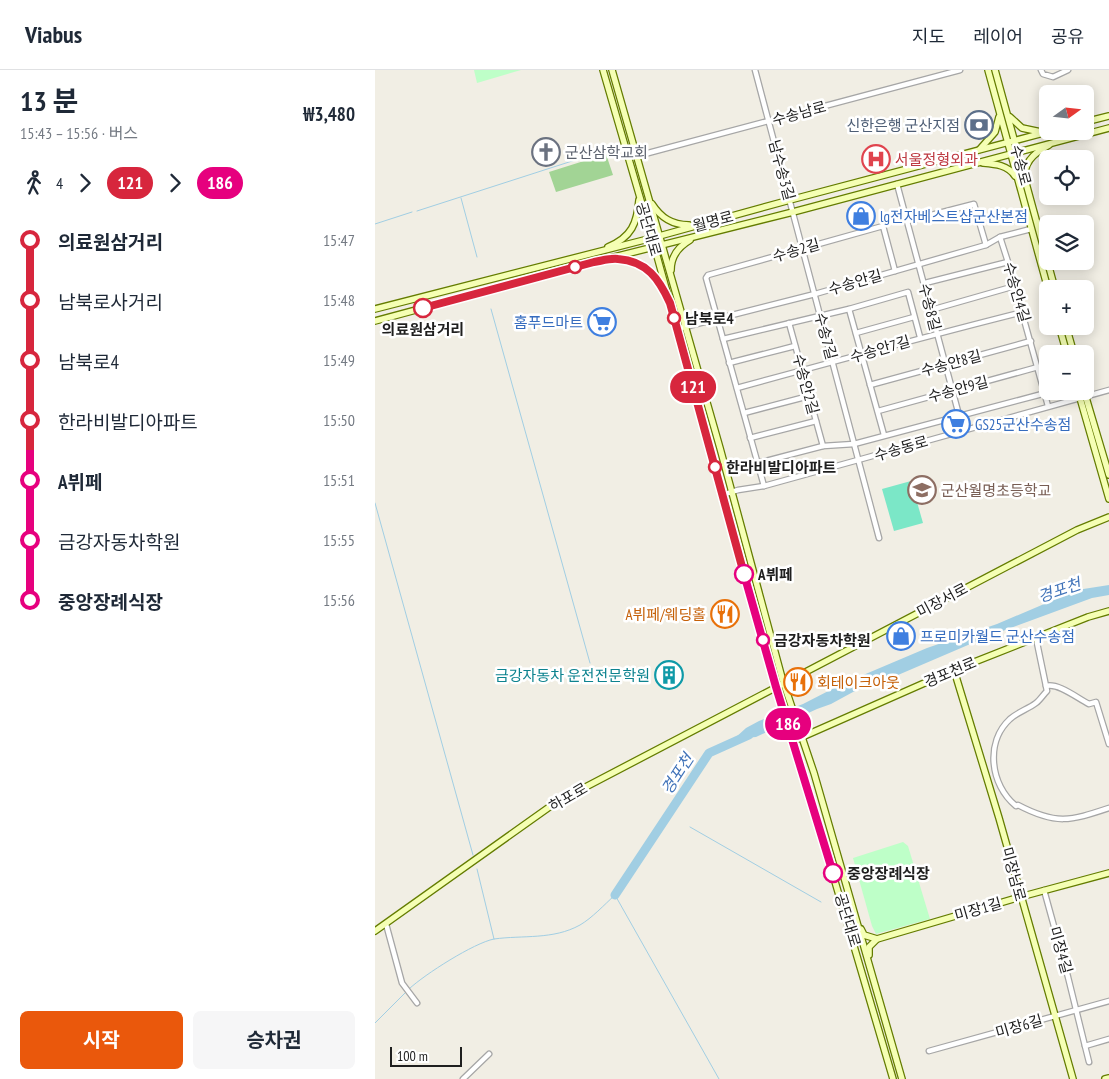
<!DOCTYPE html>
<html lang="ko">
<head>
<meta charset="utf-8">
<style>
	:root { --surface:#fff; --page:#f6f6f7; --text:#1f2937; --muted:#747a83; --line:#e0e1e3; --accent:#ea580c }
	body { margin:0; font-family:"PT Sans Narrow","Noto Sans KR",sans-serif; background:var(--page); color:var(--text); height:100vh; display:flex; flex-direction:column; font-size:19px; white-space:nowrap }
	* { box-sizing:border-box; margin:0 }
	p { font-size:16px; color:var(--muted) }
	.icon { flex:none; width:28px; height:28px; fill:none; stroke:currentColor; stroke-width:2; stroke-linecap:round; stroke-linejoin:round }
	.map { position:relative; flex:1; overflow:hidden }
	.panel { display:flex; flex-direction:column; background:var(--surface); width:375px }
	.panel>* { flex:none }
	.badge { padding:0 10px; border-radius:16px; font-size:18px; line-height:32px }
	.needle { width:32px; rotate:75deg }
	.buttons { position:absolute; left:664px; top:15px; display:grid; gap:10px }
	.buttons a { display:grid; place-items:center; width:55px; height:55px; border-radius:8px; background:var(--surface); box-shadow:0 2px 12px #0003; font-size:25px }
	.scale { position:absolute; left:15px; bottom:12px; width:72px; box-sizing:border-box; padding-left:5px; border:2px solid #1f1f1f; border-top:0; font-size:14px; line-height:18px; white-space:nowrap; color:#1f1f1f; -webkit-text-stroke:4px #fff; paint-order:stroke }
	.map>.badge { position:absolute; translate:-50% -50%; box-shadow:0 0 0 2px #fff }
	.legs { display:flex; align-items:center; gap:8px; height:55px; padding:0 20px; font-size:16px }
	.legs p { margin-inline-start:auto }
	.headline { display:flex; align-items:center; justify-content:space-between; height:85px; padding:0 20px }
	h1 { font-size:28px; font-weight:700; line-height:38px }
	.button { display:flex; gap:10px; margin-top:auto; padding:10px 20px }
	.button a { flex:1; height:58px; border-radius:8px; background:var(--accent); color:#fff; font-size:20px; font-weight:700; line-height:58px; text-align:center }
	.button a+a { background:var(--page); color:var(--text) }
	ul { padding:0 20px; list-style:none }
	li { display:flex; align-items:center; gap:18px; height:60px; font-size:19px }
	li i { display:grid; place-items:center; width:8px; height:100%; margin:0 6px; background:currentColor }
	li i::after { content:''; width:12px; height:12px; margin:-6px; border:4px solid; border-radius:50%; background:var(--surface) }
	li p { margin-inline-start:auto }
	li:first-child i { background:linear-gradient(#0000 50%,currentColor 0) }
	li:last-child i { background:linear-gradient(currentColor 50%,#0000 0) }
	header { display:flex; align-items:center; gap:30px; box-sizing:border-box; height:70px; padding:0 25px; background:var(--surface); border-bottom:1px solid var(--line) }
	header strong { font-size:24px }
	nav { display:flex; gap:28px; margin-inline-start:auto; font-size:18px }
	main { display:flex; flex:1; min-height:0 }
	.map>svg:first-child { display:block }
	.forest { fill:#a2d495 }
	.park { fill:#beffc8 }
	.pitch { fill:#7be7c7 }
	.water { fill:#a1cee3 }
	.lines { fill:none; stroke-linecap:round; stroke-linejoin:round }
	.stream { stroke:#a1cee3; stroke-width:1 }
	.river { stroke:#a1cee3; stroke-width:9 }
	.street-casing { stroke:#a6a6a6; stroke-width:7 }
	.secondary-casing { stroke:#647c00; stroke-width:8 }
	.street { stroke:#fff; stroke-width:4.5 }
	.secondary { stroke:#f5ffb4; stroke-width:5.5 }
	.line-1-casing { stroke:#fff; stroke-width:11 }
	.line-2-casing { stroke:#fff; stroke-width:11 }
	.line-1 { stroke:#d7263d; stroke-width:8 }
	.line-2 { stroke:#e6007e; stroke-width:8 }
	.stop-1-dot { fill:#fff; stroke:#d7263d; stroke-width:2.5 }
	.stop-2-dot { fill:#fff; stroke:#e6007e; stroke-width:2.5 }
	.labels { text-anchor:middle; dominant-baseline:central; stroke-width:5; stroke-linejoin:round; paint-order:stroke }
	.street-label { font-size:15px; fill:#1f1f1f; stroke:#fff }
	.service-label { font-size:15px; fill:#4e5e75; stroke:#fff; text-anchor:end }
	.worship-label { font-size:15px; fill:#5b616d; stroke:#fff; text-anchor:start }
	.health-label { font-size:15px; fill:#be3a42; stroke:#fff; text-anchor:start }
	.shop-label { font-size:15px; fill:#366cbe; stroke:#fff; text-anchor:start }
	.stop-label { font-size:15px; font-weight:bold; fill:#1f1f1f; stroke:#fff; text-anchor:start }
	.education-label { font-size:15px; fill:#785e54; stroke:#fff; text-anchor:start }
	.food-label { font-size:15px; fill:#c56008; stroke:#fff; text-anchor:end }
	.culture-label { font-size:15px; fill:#0d838f; stroke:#fff; text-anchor:end }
	.water-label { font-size:16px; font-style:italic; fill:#4173b9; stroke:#fff }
</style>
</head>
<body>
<header>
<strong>Viabus</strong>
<nav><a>지도</a><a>레이어</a><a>공유</a></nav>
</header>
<main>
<section class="panel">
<div class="headline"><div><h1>13 분</h1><p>15:43 – 15:56 · 버스</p></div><b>₩3,480</b></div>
<div class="legs"><svg class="icon" aria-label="walk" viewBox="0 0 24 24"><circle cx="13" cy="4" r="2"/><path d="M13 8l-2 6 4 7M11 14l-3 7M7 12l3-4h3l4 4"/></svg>4<svg class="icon" aria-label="forward" viewBox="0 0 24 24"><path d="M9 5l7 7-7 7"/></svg><b class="badge" style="background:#d7263d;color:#fff">121</b><svg class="icon" aria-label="forward" viewBox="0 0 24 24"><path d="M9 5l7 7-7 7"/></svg><b class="badge" style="background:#e6007e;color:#fff">186</b></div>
<ul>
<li><i style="color:#d7263d"></i><b>의료원삼거리</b><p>15:47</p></li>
<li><i style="color:#d7263d"></i><span>남북로사거리</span><p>15:48</p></li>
<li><i style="color:#d7263d"></i><span>남북로4</span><p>15:49</p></li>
<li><i style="color:#d7263d"></i><span>한라비발디아파트</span><p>15:50</p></li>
<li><i style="color:#e6007e"></i><b>A뷔페</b><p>15:51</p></li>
<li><i style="color:#e6007e"></i><span>금강자동차학원</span><p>15:55</p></li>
<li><i style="color:#e6007e"></i><b>중앙장례식장</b><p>15:56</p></li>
</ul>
<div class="button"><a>시작</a><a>승차권</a></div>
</section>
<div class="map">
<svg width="734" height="1009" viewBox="0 0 734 1009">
	<rect width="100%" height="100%" fill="#f1eee4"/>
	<polygon class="forest" points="231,84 238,105 181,122 174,102"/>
	<g class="park">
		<polygon points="99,0 146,0 102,13"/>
		<polygon points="528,772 533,776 555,849 501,864 497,856 478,788"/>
	</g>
	<polygon class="pitch" points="536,411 548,453 519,461 507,419"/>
	<polygon class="water" points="734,515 734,525 717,528 614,566 523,605 478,622 456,634 442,639 381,667 359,669 371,658 384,651 428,634 467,614 552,578 622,554 702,520"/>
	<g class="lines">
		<g class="stream">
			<polyline points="86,128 102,187"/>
			<polyline points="42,141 222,83"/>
			<polyline points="0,154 37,142"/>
			<polyline points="116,239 215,593"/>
			<polyline points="0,433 98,785"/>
			<polyline points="315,757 446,832"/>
			<polyline points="102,799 119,869"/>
			<path d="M34 919C50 904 99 873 119 869 148 865 178 870 205 855 217 848 229 835 240 825L344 1009"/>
			<polyline points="0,953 31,922"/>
		</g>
		<polyline class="river" points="240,825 334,683 374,665"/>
		<defs>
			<g id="street">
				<polyline points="380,0 504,468"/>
				<polyline points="666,0 668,4 678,7 693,0"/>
				<polyline points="262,86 585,0"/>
				<polyline points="522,114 588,360"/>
				<polyline points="533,151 599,134 611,175"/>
				<polyline points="625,167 633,192 673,336"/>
				<polyline points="550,213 633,192"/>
				<polyline points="474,239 509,365"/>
				<polyline points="556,240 640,216"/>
				<polyline points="414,253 448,376"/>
				<polyline points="302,259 440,224 611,175 625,167 656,159"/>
				<polyline points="481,263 539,247"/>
				<polyline points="348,269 474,239 533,222 545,267"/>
				<polyline points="354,293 420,276"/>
				<polyline points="495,315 656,271"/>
				<path d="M362 318C457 292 552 266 648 242"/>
				<polyline points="503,341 663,297"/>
				<polyline points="369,343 434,326"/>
				<polyline points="375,368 441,351"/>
				<polyline points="383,393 448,376 479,374 671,323"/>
				<polyline points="389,416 331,208 333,205 508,156 520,201"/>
				<polyline points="347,425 363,420 389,416 483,390 734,320"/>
				<path d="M661 568 672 621C668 625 665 630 661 633 653 639 643 642 635 649 610 672 615 715 641 736L643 735C681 755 695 751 734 738"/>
				<path d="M671 616C684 613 702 628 714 634L721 632 734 674"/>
				<polyline points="669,820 693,907 710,976 734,969"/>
				<polyline points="11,854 27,913 42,933"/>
				<polyline points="710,976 714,992"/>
				<polyline points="554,981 734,931"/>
				<polyline points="88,1009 114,984"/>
			</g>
			<g id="secondary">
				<polyline points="228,0 282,186 401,617 424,689 518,1009"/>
				<polyline points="237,0 345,378 407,608 439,703 527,1009"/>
				<polyline points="613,0 673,219"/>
				<polyline points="620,0 680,219"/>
				<polyline points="635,47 647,58 666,62"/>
				<polyline points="710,52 734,46"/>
				<polyline points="605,79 620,62 624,47"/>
				<path d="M608 93C620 94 633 95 640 106"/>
				<path d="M650 103C651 89 663 81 674 75"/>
				<path d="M277 134C286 148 297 155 314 155"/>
				<path d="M233 177C257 167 262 153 264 130"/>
				<path d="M238 189C258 187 280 201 288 218"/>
				<path d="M296 200C296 186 303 177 315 170"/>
				<polyline points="0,239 277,168 415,130 676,61"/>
				<polyline points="0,251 219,192 418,142 734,58"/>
				<polyline points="684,256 692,284"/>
				<polyline points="691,256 699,284"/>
				<polyline points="703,321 734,429"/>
				<polyline points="709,321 734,405"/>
				<polyline points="579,600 624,748 698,1009"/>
				<polyline points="418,671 579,600 713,547 734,541"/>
				<polyline points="486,859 489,865 502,869"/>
				<polyline points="0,861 180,733 702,460 734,447"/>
				<polyline points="494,885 494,877 502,869 645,827 734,803"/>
				<polyline points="730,1009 734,1008"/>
			</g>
		</defs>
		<use href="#street" class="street-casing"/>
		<use href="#secondary" class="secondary-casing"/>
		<use href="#street" class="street"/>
		<use href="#secondary" class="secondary"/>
	</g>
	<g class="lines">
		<defs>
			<path id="line-1" d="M48 238 219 192C226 191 235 188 243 189 272 191 284 209 295 233L369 504"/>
			<polyline id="line-2" points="369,504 401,617 458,803"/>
		</defs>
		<use href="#line-1" class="line-1-casing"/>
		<use href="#line-2" class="line-2-casing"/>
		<use href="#line-1" class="line-1"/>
		<use href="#line-2" class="line-2"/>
	</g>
	<defs>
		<symbol id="bank-ring" viewBox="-11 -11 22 22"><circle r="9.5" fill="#fff" stroke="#5c6f8a" stroke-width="1.5"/><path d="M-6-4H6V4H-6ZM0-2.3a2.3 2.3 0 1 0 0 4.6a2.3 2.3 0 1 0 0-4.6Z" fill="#5c6f8a"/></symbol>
		<symbol id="church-ring" viewBox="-11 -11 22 22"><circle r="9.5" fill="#fff" stroke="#6b7280" stroke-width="1.5"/><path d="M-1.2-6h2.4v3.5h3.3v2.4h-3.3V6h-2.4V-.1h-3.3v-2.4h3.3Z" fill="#6b7280"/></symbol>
		<symbol id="hospital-ring" viewBox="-11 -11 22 22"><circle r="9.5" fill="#fff" stroke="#e0444e" stroke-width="1.5"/><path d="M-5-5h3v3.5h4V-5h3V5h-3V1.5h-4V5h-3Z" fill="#e0444e"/></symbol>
		<symbol id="shop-ring" viewBox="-11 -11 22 22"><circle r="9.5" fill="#fff" stroke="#3f7fe0" stroke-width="1.5"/><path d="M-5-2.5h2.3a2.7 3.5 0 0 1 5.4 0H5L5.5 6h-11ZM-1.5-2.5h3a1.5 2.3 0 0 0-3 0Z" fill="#3f7fe0"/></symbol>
		<symbol id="supermarket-ring" viewBox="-11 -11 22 22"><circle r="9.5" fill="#fff" stroke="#3f7fe0" stroke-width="1.5"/><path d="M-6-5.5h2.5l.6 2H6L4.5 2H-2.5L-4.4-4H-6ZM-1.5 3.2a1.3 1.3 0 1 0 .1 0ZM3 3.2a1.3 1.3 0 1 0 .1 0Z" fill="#3f7fe0"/></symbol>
		<symbol id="school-ring" viewBox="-11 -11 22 22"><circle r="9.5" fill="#fff" stroke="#8d6e63" stroke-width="1.5"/><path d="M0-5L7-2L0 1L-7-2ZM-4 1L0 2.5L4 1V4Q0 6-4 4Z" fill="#8d6e63"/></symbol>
		<symbol id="restaurant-ring" viewBox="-11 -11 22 22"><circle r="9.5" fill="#fff" stroke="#e8710a" stroke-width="1.5"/><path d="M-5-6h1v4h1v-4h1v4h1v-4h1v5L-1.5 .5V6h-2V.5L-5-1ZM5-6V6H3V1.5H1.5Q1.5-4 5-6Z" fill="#e8710a"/></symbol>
		<symbol id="building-ring" viewBox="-11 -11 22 22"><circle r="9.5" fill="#fff" stroke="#0f9aa8" stroke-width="1.5"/><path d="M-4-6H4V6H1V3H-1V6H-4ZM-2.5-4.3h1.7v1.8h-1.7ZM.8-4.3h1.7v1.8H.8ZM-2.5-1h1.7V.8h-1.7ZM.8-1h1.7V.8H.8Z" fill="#0f9aa8"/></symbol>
	</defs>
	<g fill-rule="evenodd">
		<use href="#bank-ring" x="588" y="39" width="32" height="32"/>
		<use href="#church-ring" x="155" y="66" width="32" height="32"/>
		<use href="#hospital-ring" x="485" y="73" width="32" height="32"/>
		<use href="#shop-ring" x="470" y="130" width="32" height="32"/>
		<use href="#supermarket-ring" x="211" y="236" width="32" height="32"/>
		<use href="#supermarket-ring" x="565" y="338" width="32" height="32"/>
		<use href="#school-ring" x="531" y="404" width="32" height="32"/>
		<use href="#restaurant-ring" x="334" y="528" width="32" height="32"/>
		<use href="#shop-ring" x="510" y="550" width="32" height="32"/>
		<use href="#building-ring" x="278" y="589" width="32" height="32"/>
		<use href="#restaurant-ring" x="407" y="596" width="32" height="32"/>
	</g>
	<g class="stop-1-dot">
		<circle cx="200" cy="197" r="6"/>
		<circle cx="48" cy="238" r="9"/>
		<circle cx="299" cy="248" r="6"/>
		<circle cx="340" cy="397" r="6"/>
	</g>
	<g class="stop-2-dot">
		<circle cx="369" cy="504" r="9"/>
		<circle cx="388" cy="570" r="6"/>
		<circle cx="458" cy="803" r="9"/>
	</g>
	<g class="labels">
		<g class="street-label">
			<text transform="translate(424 43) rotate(-15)">수송남로</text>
			<text transform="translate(646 95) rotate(75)">수송로</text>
			<text transform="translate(407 100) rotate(75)">남수송3길</text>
			<text transform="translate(338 151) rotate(-15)">월명로</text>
			<text transform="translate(274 159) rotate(74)">공단대로</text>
			<text transform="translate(421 180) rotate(-16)">수송2길</text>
			<text transform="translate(480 212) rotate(-16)">수송안길</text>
			<text transform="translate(642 222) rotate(74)">수송안4길</text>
			<text transform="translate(555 237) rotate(76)">수송8길</text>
			<text transform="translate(451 266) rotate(75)">수송7길</text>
			<text transform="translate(505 279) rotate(-16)">수송안7길</text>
			<text transform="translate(576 293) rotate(-15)">수송안8길</text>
			<text transform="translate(431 314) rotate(75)">수송안2길</text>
			<text transform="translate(583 319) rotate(-15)">수송안9길</text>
			<text transform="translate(526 378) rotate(-16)">수송동로</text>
			<text transform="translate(567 530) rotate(-28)">미장서로</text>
			<text transform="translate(575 602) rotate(-23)">경포천로</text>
			<text transform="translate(193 727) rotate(-30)">하포로</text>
			<text transform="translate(639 804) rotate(75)">미장남로</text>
			<text transform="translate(603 839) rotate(-16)">미장1길</text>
			<text transform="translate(473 850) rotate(73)">공단대로</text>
			<text transform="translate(686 880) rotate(74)">미장4길</text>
			<text transform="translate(644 956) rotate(-16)">미장6길</text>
		</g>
		<g class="service-label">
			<text x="585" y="55">신한은행 군산지점</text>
		</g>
		<g class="worship-label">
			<text x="190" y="82">군산삼학교회</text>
		</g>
		<g class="health-label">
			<text x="520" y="89">서울정형외과</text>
		</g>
		<g class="shop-label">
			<text x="505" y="146">lg전자베스트샵군산본점</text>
			<text x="208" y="252" text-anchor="end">홈푸드마트</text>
			<text x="600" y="354">GS25군산수송점</text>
			<text x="545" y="566">프로미카월드 군산수송점</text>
		</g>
		<g class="stop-label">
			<text x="310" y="248">남북로4</text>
			<text x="48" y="259" text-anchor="middle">의료원삼거리</text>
			<text x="351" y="397">한라비발디아파트</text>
			<text x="383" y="504">A뷔페</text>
			<text x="399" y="570">금강자동차학원</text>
			<text x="472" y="803">중앙장례식장</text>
		</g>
		<g class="education-label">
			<text x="566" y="420">군산월명초등학교</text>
		</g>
		<g class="food-label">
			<text x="331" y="544">A뷔페/웨딩홀</text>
			<text x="442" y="612" text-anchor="start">회테이크아웃</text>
		</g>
		<g class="culture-label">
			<text x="275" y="605">금강자동차 운전전문학원</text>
		</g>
		<g class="water-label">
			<text transform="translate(684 520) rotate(-19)">경포천</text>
			<text transform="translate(302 704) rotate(-57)">경포천</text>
		</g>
	</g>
</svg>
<div class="buttons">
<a><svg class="needle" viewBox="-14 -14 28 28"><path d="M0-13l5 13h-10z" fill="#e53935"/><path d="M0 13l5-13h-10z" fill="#747a83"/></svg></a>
<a><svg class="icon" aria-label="locate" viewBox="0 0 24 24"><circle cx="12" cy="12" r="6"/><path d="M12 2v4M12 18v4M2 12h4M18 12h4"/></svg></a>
<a><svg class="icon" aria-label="layers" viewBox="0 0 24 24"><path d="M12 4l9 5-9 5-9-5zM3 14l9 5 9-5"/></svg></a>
<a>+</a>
<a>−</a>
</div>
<div class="scale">100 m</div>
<b class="badge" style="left:318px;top:317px;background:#d7263d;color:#fff">121</b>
<b class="badge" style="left:413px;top:654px;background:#e6007e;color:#fff">186</b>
</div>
</main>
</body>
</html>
